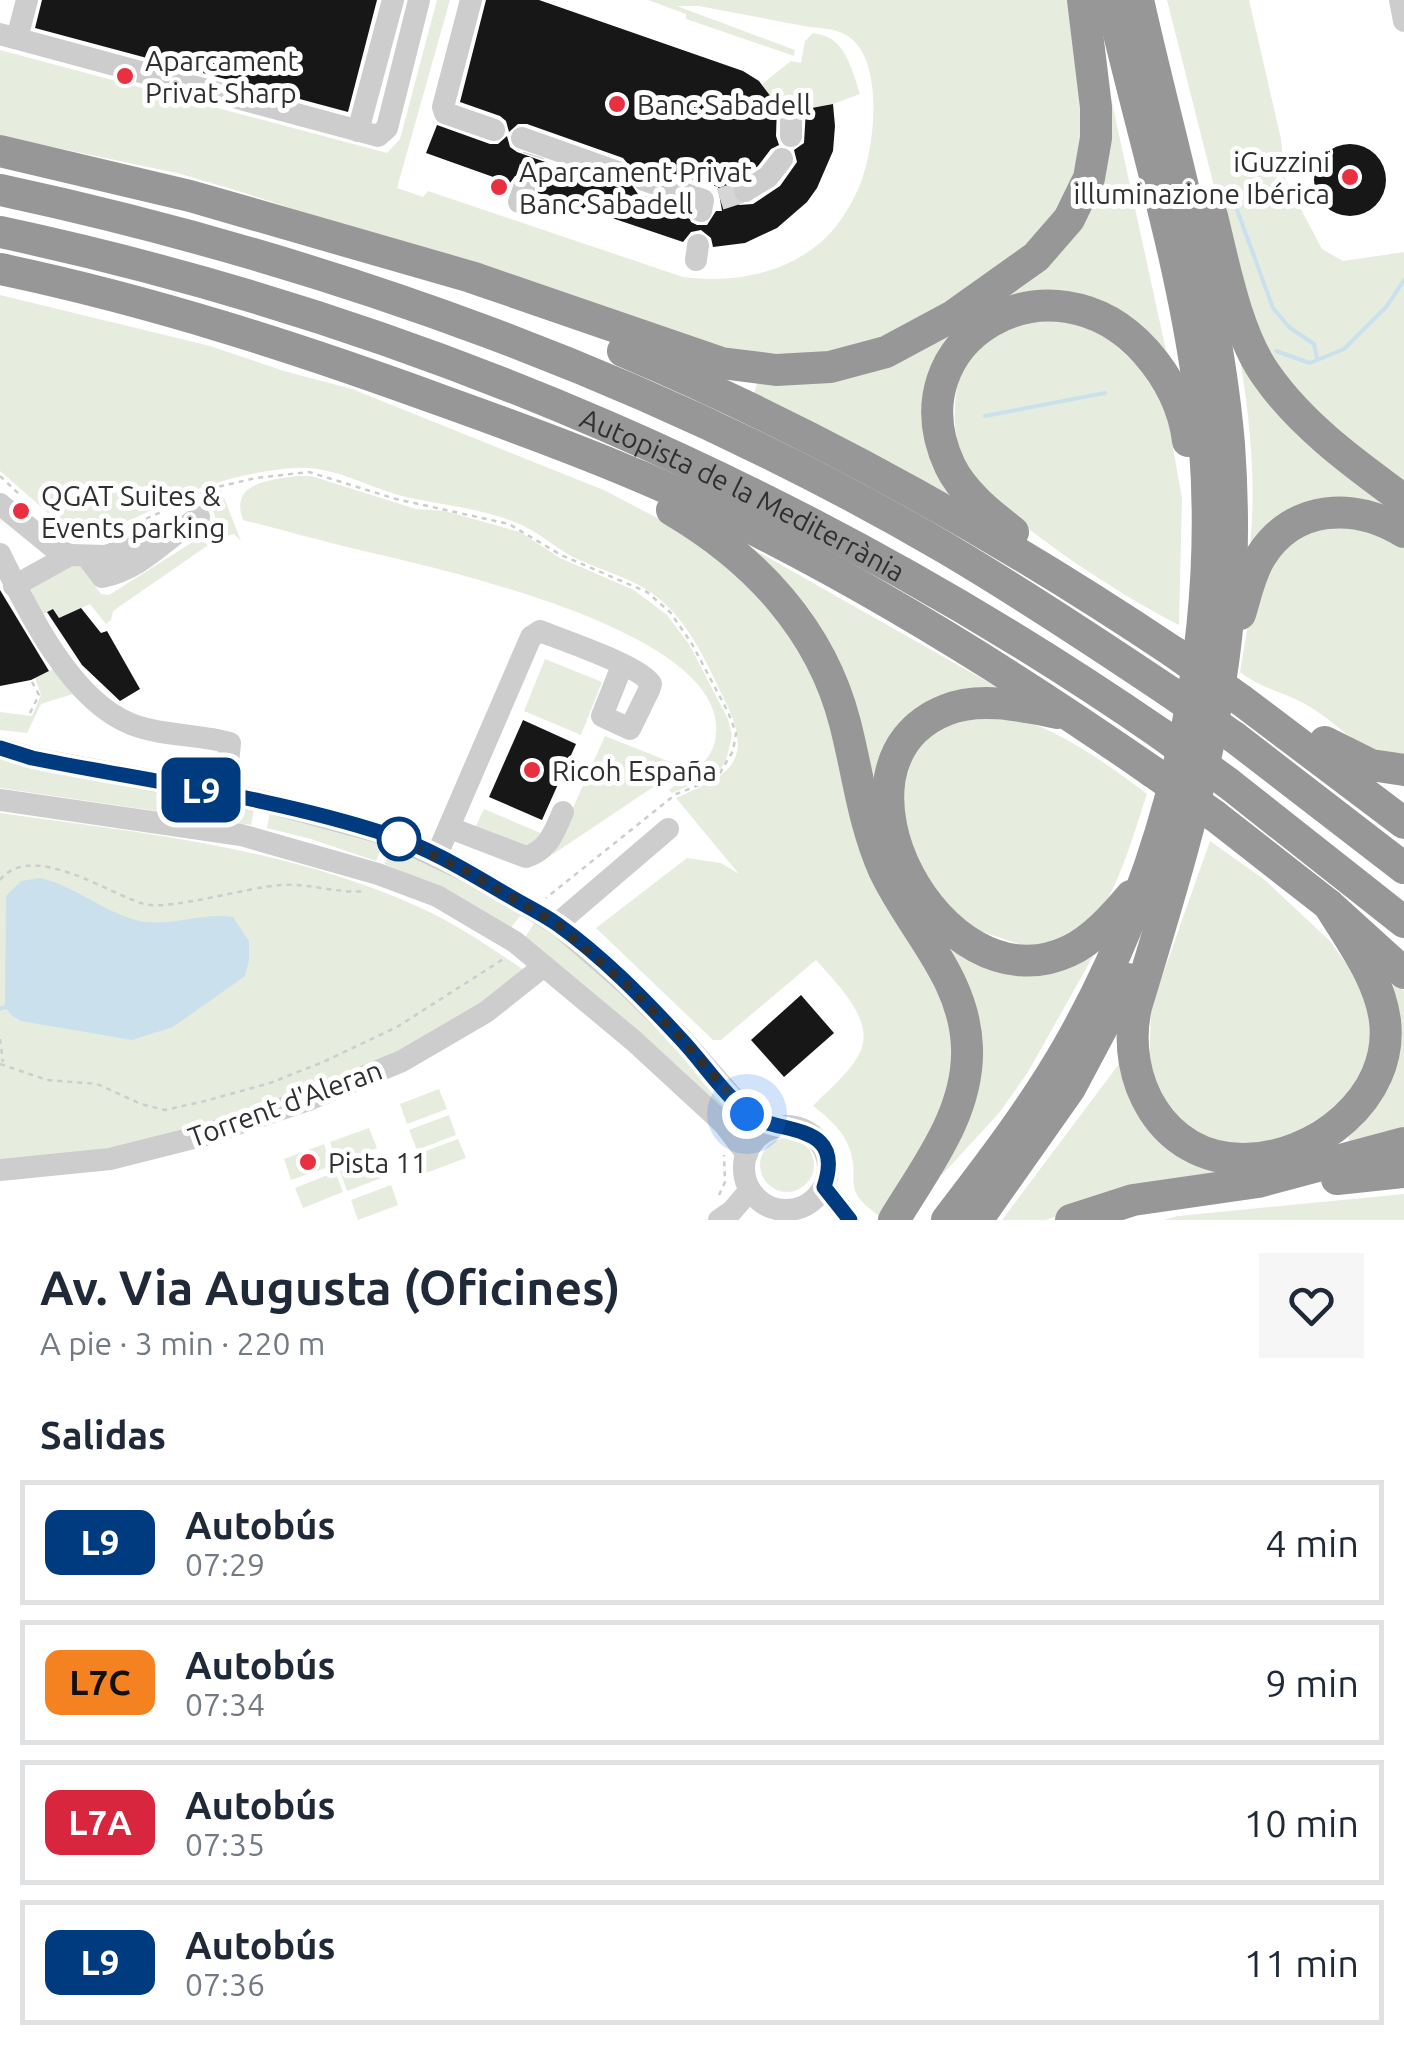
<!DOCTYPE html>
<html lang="es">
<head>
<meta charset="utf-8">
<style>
	:root { --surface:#fff; --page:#f6f6f7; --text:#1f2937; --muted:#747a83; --line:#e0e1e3 }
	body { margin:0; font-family:Ubuntu,sans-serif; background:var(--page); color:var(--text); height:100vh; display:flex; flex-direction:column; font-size:38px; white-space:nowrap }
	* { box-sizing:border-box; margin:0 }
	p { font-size:32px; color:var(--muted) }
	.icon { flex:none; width:55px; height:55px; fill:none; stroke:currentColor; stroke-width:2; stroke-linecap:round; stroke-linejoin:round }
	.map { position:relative; height:1220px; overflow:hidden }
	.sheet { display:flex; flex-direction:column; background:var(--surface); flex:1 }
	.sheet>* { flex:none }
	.badge { padding:0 20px; border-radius:15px; font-size:35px; line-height:65px }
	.you { position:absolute; width:50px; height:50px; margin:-25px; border:8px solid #fff; border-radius:50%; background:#1a73e8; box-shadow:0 0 0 15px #1a73e833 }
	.map>.badge { position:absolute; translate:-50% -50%; box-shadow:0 0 0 5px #fff }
	h2 { padding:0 40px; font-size:38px; line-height:90px }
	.round { display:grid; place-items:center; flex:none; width:105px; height:105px; border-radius:0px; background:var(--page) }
	.head { display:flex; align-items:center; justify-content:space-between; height:170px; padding:0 40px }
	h1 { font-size:48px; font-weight:700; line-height:75px }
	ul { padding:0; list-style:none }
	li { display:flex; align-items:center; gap:30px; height:125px; margin:0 20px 15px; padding:0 20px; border:5px solid var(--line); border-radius:0px }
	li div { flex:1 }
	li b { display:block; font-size:38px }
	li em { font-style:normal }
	li .badge { min-width:110px; font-weight:700; text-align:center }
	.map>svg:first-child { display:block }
	.green { fill:#e6edde }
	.water { fill:#cae0ed }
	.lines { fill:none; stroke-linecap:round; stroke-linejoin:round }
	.stream { stroke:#cae0ed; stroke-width:4 }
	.building { fill:#171717 }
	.minor-tunnel { stroke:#d6d6d6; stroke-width:22; stroke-dasharray:22 11; stroke-linecap:butt }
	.path { stroke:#cdcdcd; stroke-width:2.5; stroke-dasharray:5 5; stroke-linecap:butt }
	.minor { stroke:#cdcdcd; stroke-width:22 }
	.highway { stroke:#979797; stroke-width:32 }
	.highway-bridge { stroke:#979797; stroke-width:32 }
	.line-casing { stroke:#fff; stroke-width:22 }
	.line { stroke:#003b80; stroke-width:15 }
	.walk { stroke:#303030; stroke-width:10; stroke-dasharray:0 18 }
	.poi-dot { fill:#e93041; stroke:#fff; stroke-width:4 }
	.stop-dot { fill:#fff; stroke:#003b80; stroke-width:5 }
	.labels { text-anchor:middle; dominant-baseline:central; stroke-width:10; stroke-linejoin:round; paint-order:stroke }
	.poi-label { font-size:28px; fill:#303030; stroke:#fff; text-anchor:start }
	.street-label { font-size:28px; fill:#303030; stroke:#fff }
</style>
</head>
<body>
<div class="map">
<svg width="1404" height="1220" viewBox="0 0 1404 1220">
	<rect width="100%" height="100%" fill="#fff"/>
	<g class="green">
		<path d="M437 0H450L397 188 423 197 428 191 683 277C732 283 781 275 820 243 837 228 850 208 859 187 875 151 887 52 842 33 831 28 816 28 804 26 769 19 734 13 699 6H677L795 50 794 56 686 19V14L648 0H1072L1085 130 1064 207 1031 242 976 286 853 352 746 356 238 191 177 173 0 136V50L387 153 400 139Z"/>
		<polygon points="1167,0 1249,0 1281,139 1285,179 1322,249 1343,261 1404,252 1404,487 1285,383 1239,286"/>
		<path d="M813 33C845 36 851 67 860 94L833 104 779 113 762 84 791 61 801 63 805 41Z"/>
		<polygon points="1104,66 1169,364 1045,293 933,369 966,504 754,393 758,381 802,384 1073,233"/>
		<path d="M0 295 210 346 284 371 352 389 606 491 659 519 732 568 776 615 813 672 949 1010 953 1073 937 1118 880 1217C872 1210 862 1204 857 1195 851 1184 855 1174 853 1163 850 1137 833 1121 813 1106 828 1090 853 1070 861 1050 874 1018 835 982 816 960L721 1040H713L596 928 687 858 721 863 739 874 676 798C725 776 755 765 727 705 709 669 694 630 663 602 639 580 605 572 575 558 555 548 538 531 517 523 479 507 437 505 398 495 364 485 332 466 296 468 257 470 213 482 178 497 132 518 118 534 63 526L0 471Z"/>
		<path d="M1049 318 1094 326 1149 376 1167 414 1182 498 1179 625C1125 598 991 515 965 462 953 437 953 413 957 387 961 364 984 340 1004 328 1015 321 1035 321 1049 318Z"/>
		<path d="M1237 342 1404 510 1376 507 1250 546C1257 477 1249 410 1237 342Z"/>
		<path d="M297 476H311L416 509 445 511 520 532 560 558 634 590 667 615 689 644 728 719 732 735 726 761 717 774 672 793 669 790C686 777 710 764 715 741 740 628 415 564 339 545 307 537 275 528 243 520 229 482 271 480 297 476Z"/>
		<polygon points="221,490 241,541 234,534 220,537 113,611 111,620 106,624 90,604 59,618 53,609 43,614 22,587 73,563 79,564 101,594 109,595 218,526 208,496"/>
		<path d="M1356 526 1404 548V754C1351 751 1346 727 1305 704 1283 692 1260 688 1240 672L1252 601 1277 553 1317 528Z"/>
		<polygon points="746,545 1002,690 895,732 876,768 882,814 861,742"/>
		<polygon points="545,659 602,682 581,735 524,711"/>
		<polygon points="55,668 73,694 41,704 27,733 0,730 0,712 32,716 41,695 35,678"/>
		<path d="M982 715C1005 719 1031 721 1052 732 1086 749 1117 771 1147 794 1135 828 1115 908 1084 927 1069 936 1050 942 1034 949L965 926 918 867 900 806 912 757 935 730Z"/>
		<polygon points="605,736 683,767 552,855"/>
		<polygon points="0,756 255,805 251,825 0,788"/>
		<polygon points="271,807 385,839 376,861 311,839 267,828"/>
		<polygon points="484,809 545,835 533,849 474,830"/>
		<path d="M0 813C143 833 287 847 421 908 460 926 496 951 531 975L402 1061 205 1135 0 1170Z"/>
		<polygon points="1210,841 1265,880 1330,941 1355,976 1367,1000 1372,1048 1345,1102 1285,1139 1232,1145 1191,1131 1163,1104 1149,1067 1151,1013 1157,991"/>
		<polygon points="395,842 524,911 509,930 433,886 385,864"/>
		<path d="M537 919 613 979 733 1108 724 1116C660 1053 597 991 524 939Z"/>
		<polygon points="935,930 967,954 1096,951 1028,1072 1000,1112 942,1175 933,1175 961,1122"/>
		<polygon points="1382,969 1404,991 1404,1128 1352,1146 1346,1132 1383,1097 1394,1072"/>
		<polygon points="1125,1056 1125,1073 1232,1175 1097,1201 1046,1220 1002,1220"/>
		<polygon points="439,1089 447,1109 407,1124 400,1104"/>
		<polygon points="449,1115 456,1135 417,1150 409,1130"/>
		<polygon points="369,1128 377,1148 337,1163 330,1142"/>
		<circle cx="787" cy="1165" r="27"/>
		<polygon points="458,1139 466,1158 426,1173 418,1154"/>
		<polygon points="324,1144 332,1166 291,1180 284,1159"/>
		<polygon points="379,1156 387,1176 347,1191 340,1171"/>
		<polygon points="335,1172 343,1192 303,1208 295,1188"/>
		<polygon points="391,1185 398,1205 358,1220 351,1200"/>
		<polygon points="1404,1194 1404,1220 1164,1220 1178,1216"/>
	</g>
	<path class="water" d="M40 878C76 886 104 913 140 921 172 927 202 912 233 917L249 941V960L245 976 173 1027 132 1040 21 1021 12 1016 5 1007 6 896 21 881Z"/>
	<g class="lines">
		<g class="stream">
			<polyline points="1229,188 1273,308 1289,327 1314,344 1317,358"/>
			<polyline points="1276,351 1310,363 1344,349 1387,306 1404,280"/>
			<polyline points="985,416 1105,393"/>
			<polyline points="0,1009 5,1007"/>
		</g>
	</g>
	<g class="building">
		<polygon points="42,0 377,0 348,112 35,28"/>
		<polygon points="486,0 539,0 743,71 759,81 777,105 776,136 779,145 771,149 758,166 732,183 730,192 739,205 753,204 780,186 797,162 794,150 804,143 806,109 833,104 835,126 833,151 817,188 807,202 777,228 745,243 713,247 711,238 701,230 691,232 683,242 538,193 536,179 528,174 515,176 510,183 426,153 437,125 490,144 498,144 507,136 510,147 517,152 613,186 622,186 629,181 638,194 686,210 691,222 697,225 707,225 716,211 722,211 718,187 648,166 633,170 623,158 527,124 518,124 509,132 506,121 500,116 460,102"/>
		<circle cx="1350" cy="180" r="36"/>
		<polygon points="0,590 49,671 31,680 0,686"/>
		<polygon points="81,608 101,633 107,631 140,689 120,701 82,665 47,612 53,609 59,618"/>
		<polygon points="523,720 576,744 542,820 489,797"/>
		<polygon points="801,995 834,1033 784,1077 751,1040"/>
	</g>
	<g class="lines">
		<g class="minor-tunnel">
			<polyline points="524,188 534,155"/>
			<polyline points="720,199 745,191"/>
		</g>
		<g class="path">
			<polyline points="0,476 19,494"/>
			<polyline points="137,523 213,488 256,478 309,472 396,499 509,524 561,555 647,592 670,612 692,644 728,712 736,733 733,751 717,778 676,794 546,898"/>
			<path d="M59 528C82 536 106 531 130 526"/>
			<polyline points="30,713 39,695 31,680"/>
			<path d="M0 880C31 840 109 894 144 904 168 911 249 887 281 885 310 883 338 894 366 891"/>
			<polyline points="0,1039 3,1062"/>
			<polyline points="0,1064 47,1080 97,1084 141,1104 165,1110 205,1101 270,1083 323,1062 397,1027 505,958"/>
			<polyline points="719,1195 725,1182 724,1155"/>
		</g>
		<g class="minor">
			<polyline points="471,0 443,107 445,113 494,130"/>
			<polyline points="1400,0 1404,21"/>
			<polyline points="0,34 378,136 387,128 419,0"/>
			<polyline points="17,38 27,0"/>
			<polyline points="358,131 393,0"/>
			<polyline points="791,136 791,110"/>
			<polyline points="522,138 618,172"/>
			<polyline points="644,180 703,200 701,211"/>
			<polyline points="745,191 768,177 782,159"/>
			<polyline points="519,202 524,188"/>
			<polyline points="696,260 698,245"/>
			<polyline points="0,504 55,549 70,555"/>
			<path d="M0 554C27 609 70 700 131 724 161 736 198 734 230 743L225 794"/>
			<path d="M87 557 102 577C142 569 166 538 199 517"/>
			<polyline points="14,586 70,555 106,556 154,538 166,538"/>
			<polyline points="0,748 32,758 266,802 392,836 468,872 557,924 627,985 680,1037 747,1114 776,1127"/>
			<polyline points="0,800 241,835 378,874 437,896 515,942 544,966 634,1041 724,1124 747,1154"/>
			<path d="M450 828 526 857C549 850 554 832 563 812"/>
			<path d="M436 857 531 637 540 631 545 633C568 642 642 667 651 684L649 690 630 729 602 716 622 666"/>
			<polyline points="557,924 668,829"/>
			<circle cx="786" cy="1168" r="42"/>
			<polyline points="0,1170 110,1159 205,1135 308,1100 402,1061 486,1012 544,966"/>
			<polyline points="824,1187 850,1220"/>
			<polyline points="719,1220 732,1211 749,1191"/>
		</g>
		<g class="highway">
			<path d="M1138 0C1171 147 1216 293 1229 444 1235 528 1232 618 1217 700 1199 801 1166 908 1136 1007 1120 1079 1162 1159 1243 1159 1315 1159 1394 1098 1385 1021 1380 979 1350 940 1329 905"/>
			<polyline points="0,151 190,196 471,277 721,363 776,370 830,367 886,352 953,316 1036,257 1069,219 1089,178 1096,138 1096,107 1083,0"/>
			<path d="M0 190C330 261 655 378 947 549 1023 594 1097 643 1170 692"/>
			<path d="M1212 216C1224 265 1237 335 1267 376 1302 426 1355 464 1404 500"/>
			<path id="s1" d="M0 232C417 321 810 492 1161 734"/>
			<path d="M0 269C152 301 298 348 443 401 552 440 662 481 765 535 900 604 1028 685 1153 772"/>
			<path d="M623 351C817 433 1000 536 1175 653"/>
			<path d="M672 510C755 559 821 629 845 723 858 773 863 823 884 870 912 930 965 977 967 1048 969 1113 926 1167 894 1220"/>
			<path d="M1013 532C990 514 963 493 950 466 891 340 1051 245 1146 352 1168 377 1184 408 1188 441"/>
			<path d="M1240 614C1246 595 1250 573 1261 556 1294 504 1355 502 1404 532"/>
			<polyline points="1241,700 1404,823"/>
			<path d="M1058 713C1023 706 980 696 946 710 810 764 940 1012 1069 951 1093 940 1114 916 1131 896"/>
			<polyline points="1234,737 1404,868"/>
			<polyline points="1325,742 1371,765 1404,770"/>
			<polyline points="1228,783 1404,922"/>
			<polyline points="1215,816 1329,905 1404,973"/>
			<polyline points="1337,1179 1404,1172"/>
			<path d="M947 1220C990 1164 1033 1108 1068 1047 1181 849 1230 609 1198 383 1180 253 1140 127 1111 0"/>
			<polyline points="977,1220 1070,1088 1128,979"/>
			<polyline points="1071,1220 1133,1200 1258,1182 1404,1143"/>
		</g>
		<g class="highway-bridge">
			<polyline points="1175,653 1241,700"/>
			<polyline points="1170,692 1234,737"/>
			<polyline points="1161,734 1228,783"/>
			<polyline points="1153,772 1215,816"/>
		</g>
	</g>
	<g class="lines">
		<defs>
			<path id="line" d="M0 748 32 758C151 782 273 797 389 835 432 849 473 875 511 897 526 906 543 914 557 924 602 956 643 998 680 1038 702 1061 721 1091 746 1112 775 1137 847 1118 824 1187L850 1220"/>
		</defs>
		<use href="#line" class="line-casing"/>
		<use href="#line" class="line"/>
		<polyline class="walk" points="399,839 392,836 468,872 557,924 627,985 680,1037 747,1114"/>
	</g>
	<g class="poi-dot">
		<circle cx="125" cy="76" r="10"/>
		<circle cx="617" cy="104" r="10"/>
		<circle cx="1350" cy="177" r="10"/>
		<circle cx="499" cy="187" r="10"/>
		<circle cx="21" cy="511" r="10"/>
		<circle cx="532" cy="770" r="10"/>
		<circle cx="308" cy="1162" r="10"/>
	</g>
	<circle class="stop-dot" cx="399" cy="839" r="20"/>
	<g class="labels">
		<g class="poi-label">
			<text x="145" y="60">Aparcament<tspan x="145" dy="32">Privat Sharp</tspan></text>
			<text x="637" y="104">Banc Sabadell</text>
			<text x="1330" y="161" text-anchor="end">iGuzzini<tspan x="1330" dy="32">illuminazione Ibérica</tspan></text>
			<text x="519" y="171">Aparcament Privat<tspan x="519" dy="32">Banc Sabadell</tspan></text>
			<text x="41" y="495">QGAT Suites &amp;<tspan x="41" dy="32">Events parking</tspan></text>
			<text x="552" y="770">Ricoh España</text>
			<text x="328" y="1162">Pista 11</text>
		</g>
		<g class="street-label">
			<text stroke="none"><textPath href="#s1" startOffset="790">Autopista de la Mediterrània</textPath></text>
			<text transform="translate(285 1103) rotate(-20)">Torrent d'Aleran</text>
		</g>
	</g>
</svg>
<div class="you" style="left:747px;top:1114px"></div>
<b class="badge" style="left:201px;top:790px;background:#003b80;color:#fff">L9</b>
</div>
<section class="sheet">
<div class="head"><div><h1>Av. Via Augusta (Oficines)</h1><p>A pie · 3 min · 220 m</p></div><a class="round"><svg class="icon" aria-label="heart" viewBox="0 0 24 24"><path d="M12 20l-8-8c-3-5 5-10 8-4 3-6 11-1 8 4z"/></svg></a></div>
<h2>Salidas</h2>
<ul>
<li><span class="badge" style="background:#003b80;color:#fff">L9</span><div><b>Autobús</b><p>07:29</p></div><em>4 min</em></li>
<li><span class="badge" style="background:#f58220;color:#111">L7C</span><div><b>Autobús</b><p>07:34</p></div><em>9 min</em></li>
<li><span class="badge" style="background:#d7263d;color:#fff">L7A</span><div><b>Autobús</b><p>07:35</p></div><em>10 min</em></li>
<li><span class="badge" style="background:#003b80;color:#fff">L9</span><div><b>Autobús</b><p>07:36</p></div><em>11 min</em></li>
</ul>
</section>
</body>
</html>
